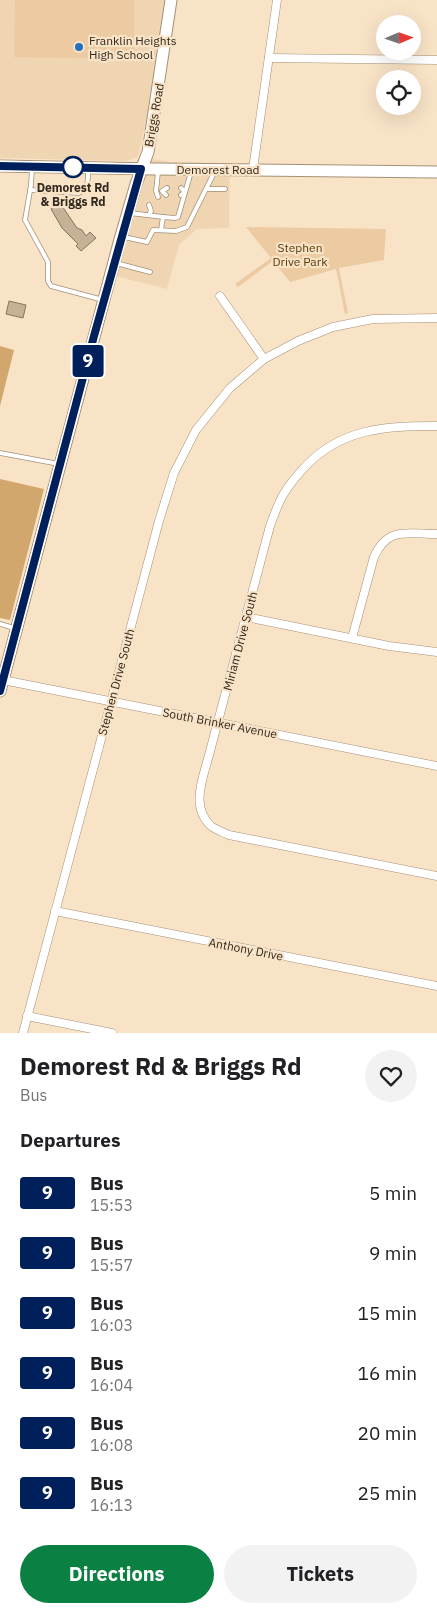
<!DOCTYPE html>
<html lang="en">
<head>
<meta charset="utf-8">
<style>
	:root { --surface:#fff; --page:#f2f2f2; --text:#202124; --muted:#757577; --accent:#0b8043 }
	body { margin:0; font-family:"IBM Plex Sans",sans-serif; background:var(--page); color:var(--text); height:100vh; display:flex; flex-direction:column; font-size:19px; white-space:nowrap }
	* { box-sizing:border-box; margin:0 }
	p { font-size:16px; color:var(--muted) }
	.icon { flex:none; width:28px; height:28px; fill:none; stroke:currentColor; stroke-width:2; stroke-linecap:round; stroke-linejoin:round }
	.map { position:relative; height:1033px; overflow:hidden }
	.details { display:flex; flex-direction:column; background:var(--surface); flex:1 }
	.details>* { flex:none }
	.badge { padding:0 10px; border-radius:4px; font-size:18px; line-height:32px }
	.needle { width:32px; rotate:88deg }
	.buttons { position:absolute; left:376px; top:15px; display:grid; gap:10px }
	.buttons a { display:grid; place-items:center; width:45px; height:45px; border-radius:50%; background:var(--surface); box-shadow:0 5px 20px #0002; font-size:25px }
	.map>.badge { position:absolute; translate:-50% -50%; box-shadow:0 0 0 2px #fff }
	h2 { padding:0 20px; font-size:19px; line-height:45px }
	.round { display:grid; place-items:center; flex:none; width:52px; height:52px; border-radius:26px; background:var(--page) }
	.head { display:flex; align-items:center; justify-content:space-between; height:85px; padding:0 20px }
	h1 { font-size:24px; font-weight:800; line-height:38px }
	.cta { display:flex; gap:10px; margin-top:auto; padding:10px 20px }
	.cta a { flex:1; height:58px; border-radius:30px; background:var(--accent); color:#fff; font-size:20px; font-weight:800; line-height:58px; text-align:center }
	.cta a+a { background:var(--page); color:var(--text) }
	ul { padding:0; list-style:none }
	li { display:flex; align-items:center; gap:15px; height:60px; padding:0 20px }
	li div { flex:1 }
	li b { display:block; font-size:19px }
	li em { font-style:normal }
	li .badge { min-width:55px; font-weight:700; text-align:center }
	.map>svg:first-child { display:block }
	.built { fill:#f0d5b3 }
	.green { fill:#eccba2 }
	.forest { fill:#d2a76e }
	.building { fill:#c6b196; stroke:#88745b }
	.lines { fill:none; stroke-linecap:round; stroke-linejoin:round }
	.lane-casing { stroke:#a49076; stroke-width:5.5 }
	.street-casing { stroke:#a49076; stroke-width:9 }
	.secondary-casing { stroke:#a49076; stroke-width:13 }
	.lane { stroke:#fff; stroke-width:4 }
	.street { stroke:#fff; stroke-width:8 }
	.secondary { stroke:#fff; stroke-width:11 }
	.line-casing { stroke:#fff; stroke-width:11 }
	.line { stroke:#00205b; stroke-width:8 }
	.poi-dot { fill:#2370bf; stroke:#f9e3c7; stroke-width:2 }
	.stop-dot { fill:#fff; stroke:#00205b; stroke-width:2.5 }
	.labels { text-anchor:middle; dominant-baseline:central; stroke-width:4.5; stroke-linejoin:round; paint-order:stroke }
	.poi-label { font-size:12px; fill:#31291e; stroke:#f9e3c7; text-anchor:start }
	.street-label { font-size:12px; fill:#31291e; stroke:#f9e3c7 }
	.stop-label { font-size:12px; font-weight:bold; fill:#31291e; stroke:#f9e3c7 }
	.park-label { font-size:12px; fill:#573a0c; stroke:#f9e3c7 }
</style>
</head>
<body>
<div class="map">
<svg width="437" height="1033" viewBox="0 0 437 1033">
	<rect width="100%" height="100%" fill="#f9e3c7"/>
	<polygon class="built" points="0,0 166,0 152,94 138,157 171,162 230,163 229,228 197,229 179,245 167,289 107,274 138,157 126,161 0,158"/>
	<g class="green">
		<polygon points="15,0 134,0 134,59 14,57"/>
		<polygon points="246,227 386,229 384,260 339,268 348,313 345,314 336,269 290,282 273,261 238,287 235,284 271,258"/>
	</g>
	<g class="forest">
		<polygon points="0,346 14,350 0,406"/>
		<polygon points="0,479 44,489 10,620 0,618"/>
	</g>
	<g class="building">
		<polygon points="60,203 77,228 82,230 86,236 90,232 96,238 81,251 76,246 78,244 62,228 51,209"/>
		<polygon points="9,301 26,305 23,318 6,314"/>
	</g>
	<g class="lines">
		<defs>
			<g id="lane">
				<polyline points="32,169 31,185 25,220 48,262 48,281 51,286 103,300"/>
				<polyline points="207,189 225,189"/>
				<path d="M30 190 79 193C89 189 88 179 88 169"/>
				<polyline points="166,195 162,191 167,188"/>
				<polyline points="181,195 185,192 181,188"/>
				<polyline points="158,197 156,191 158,172"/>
				<polyline points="149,205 151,211 149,215"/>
				<polyline points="130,213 163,217 161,230"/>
				<polyline points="163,217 175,218 178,217 191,172"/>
				<polyline points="124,237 147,242 153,230 176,231 187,227 215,171"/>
				<polyline points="116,263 150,272"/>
				<polyline points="0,453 59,464"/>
				<polyline points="0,624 14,628"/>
			</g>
			<g id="street">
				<polyline points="269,58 437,60"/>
				<polyline points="253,169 277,0"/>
				<polyline points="220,296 264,359"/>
				<path d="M437 426C385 426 339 428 302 470 294 479 285 489 280 501 276 509 273 518 270 526L209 755C203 778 190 807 211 826 216 830 223 832 229 835L437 876"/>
				<polyline points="246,617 389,646 437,652"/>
				<path d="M352 638 374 557C388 526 408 534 437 534"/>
				<polyline points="3,680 437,766"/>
				<polyline points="55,911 437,986"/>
				<polyline points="27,1016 112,1033"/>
				<polyline points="23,1033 159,521 174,473 196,430 230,388 264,359 298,341 333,327 373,319 437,318"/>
			</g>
			<g id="secondary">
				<polyline points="0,166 155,169 437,172"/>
				<polyline points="0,691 119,243 136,184 148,152 171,0"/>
			</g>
		</defs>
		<use href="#lane" class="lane-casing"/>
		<use href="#street" class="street-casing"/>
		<use href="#secondary" class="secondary-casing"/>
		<use href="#lane" class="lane"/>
		<use href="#street" class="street"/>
		<use href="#secondary" class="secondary"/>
	</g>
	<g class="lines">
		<defs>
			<polyline id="line" points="0,166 141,169 94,336 0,691"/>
		</defs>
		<use href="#line" class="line-casing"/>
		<use href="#line" class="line"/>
	</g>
	<circle class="poi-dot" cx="79" cy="47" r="5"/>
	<circle class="stop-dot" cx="73" cy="167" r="10"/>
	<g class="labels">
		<g class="poi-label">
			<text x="89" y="40">Franklin Heights<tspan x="89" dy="14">High School</tspan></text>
		</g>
		<g class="street-label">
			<text transform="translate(154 115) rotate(-80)">Briggs Road</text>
			<text x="218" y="169">Demorest Road</text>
			<text transform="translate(240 641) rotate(-75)">Miriam Drive South</text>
			<text transform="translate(116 682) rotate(-75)">Stephen Drive South</text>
			<text transform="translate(220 723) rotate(11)">South Brinker Avenue</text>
			<text transform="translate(246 949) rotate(11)">Anthony Drive</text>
		</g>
		<g class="stop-label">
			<text x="73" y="187">Demorest Rd<tspan x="73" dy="14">&amp; Briggs Rd</tspan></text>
		</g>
		<g class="park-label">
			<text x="300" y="247">Stephen<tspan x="300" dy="14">Drive Park</tspan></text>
		</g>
	</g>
</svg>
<div class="buttons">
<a><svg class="needle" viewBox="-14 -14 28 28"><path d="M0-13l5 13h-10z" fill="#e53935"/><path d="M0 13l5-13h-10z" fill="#757577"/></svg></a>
<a><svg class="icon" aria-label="locate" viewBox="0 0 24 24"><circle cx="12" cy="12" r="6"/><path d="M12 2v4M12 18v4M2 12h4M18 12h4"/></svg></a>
</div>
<b class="badge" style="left:88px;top:361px;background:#00205b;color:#fff">9</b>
</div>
<section class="details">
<div class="head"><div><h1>Demorest Rd &amp; Briggs Rd</h1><p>Bus</p></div><a class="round"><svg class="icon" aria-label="heart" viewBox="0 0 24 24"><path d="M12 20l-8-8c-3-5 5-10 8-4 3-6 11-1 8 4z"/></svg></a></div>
<h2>Departures</h2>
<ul>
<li><span class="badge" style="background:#00205b;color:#fff">9</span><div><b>Bus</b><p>15:53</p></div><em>5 min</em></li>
<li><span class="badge" style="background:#00205b;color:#fff">9</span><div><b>Bus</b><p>15:57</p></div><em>9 min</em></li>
<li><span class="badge" style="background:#00205b;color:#fff">9</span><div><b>Bus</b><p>16:03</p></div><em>15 min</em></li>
<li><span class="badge" style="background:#00205b;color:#fff">9</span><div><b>Bus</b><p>16:04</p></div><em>16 min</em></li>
<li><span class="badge" style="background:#00205b;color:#fff">9</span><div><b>Bus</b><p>16:08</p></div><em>20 min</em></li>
<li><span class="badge" style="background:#00205b;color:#fff">9</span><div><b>Bus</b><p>16:13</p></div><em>25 min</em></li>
</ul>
<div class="cta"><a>Directions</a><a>Tickets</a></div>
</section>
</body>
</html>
